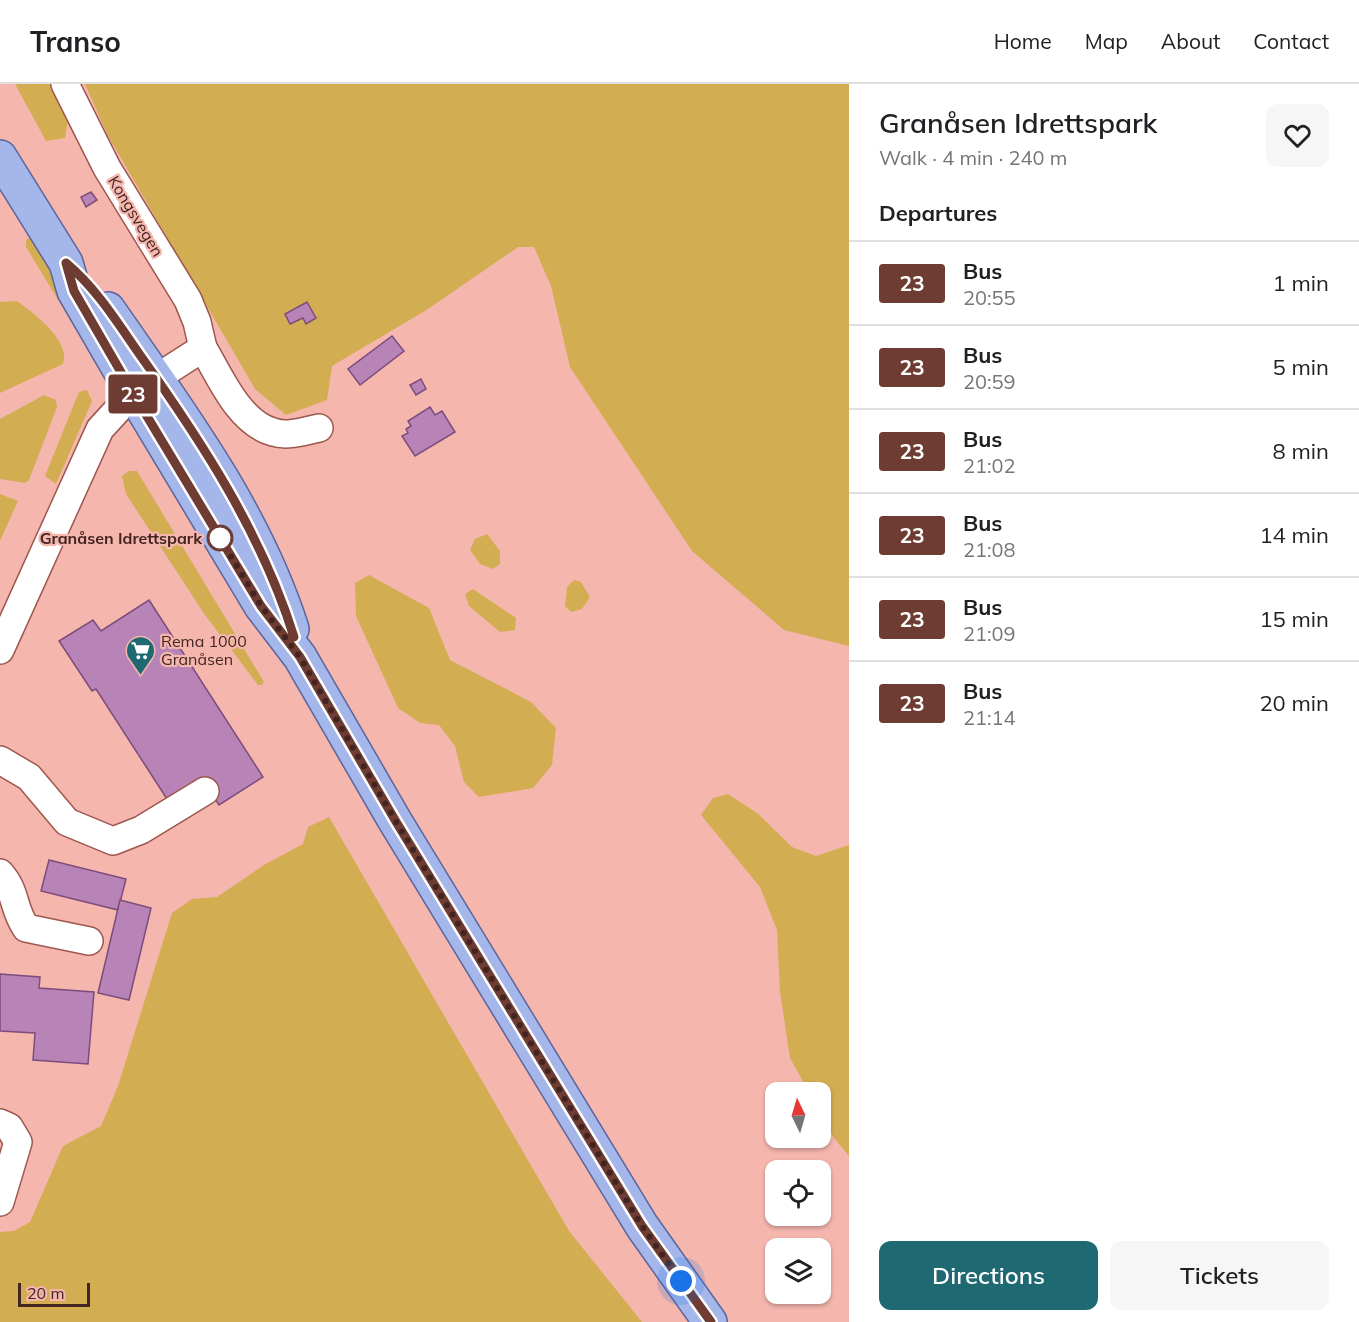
<!DOCTYPE html>
<html lang="en">
<head>
<meta charset="utf-8">
<style>
	:root { --surface:#fff; --page:#f6f6f6; --text:#202124; --muted:#757577; --line:#e0e0e0; --accent:#1e6972 }
	body { margin:0; font-family:Mulish,sans-serif; background:var(--page); color:var(--text); height:100vh; display:flex; flex-direction:column; font-size:22px; white-space:nowrap }
	* { box-sizing:border-box; margin:0 }
	p { font-size:20px; color:var(--muted) }
	.icon { flex:none; width:33px; height:33px; fill:none; stroke:currentColor; stroke-width:2; stroke-linecap:round; stroke-linejoin:round }
	.map { position:relative; flex:1; overflow:hidden }
	.details { display:flex; flex-direction:column; background:var(--surface); width:510px }
	.details>* { flex:none }
	.badge { padding:0 12px; border-radius:4px; font-size:21px; line-height:39px }
	.needle { width:39px; rotate:355deg }
	.tools { position:absolute; left:765px; top:998px; display:grid; gap:12px }
	.tools a { display:grid; place-items:center; width:66px; height:66px; border-radius:12px; background:var(--surface); box-shadow:0 2px 4px #0004; font-size:30px }
	.scale { position:absolute; left:18px; bottom:15px; width:72px; box-sizing:border-box; padding-left:6px; border:3px solid #422421; border-top:0; font-size:16px; line-height:21px; white-space:nowrap; color:#422421; -webkit-text-stroke:4px #f5b6ae; paint-order:stroke }
	.you { position:absolute; width:30px; height:30px; margin:-15px; border:4px solid #fff; border-radius:50%; background:#1a73e8; box-shadow:0 0 0 9px #1a73e833 }
	.map>.badge { position:absolute; translate:-50% -50%; box-shadow:0 0 0 3px #fff }
	h2 { padding:0 30px; font-size:22px; line-height:54px }
	.round { display:grid; place-items:center; flex:none; width:63px; height:63px; border-radius:12px; background:var(--page) }
	.headline { display:flex; align-items:center; justify-content:space-between; height:102px; padding:0 30px }
	h1 { font-size:28px; font-weight:600; line-height:45px }
	.primary-button { display:flex; gap:12px; margin-top:auto; padding:12px 30px }
	.primary-button a { flex:1; height:69px; border-radius:12px; background:var(--accent); color:#fff; font-size:24px; font-weight:600; line-height:69px; text-align:center }
	.primary-button a+a { background:var(--page); color:var(--text) }
	ul { padding:0; list-style:none }
	li { display:flex; align-items:center; gap:18px; height:84px; padding:0 30px; border-top:2px solid var(--line) }
	li div { flex:1 }
	li b { display:block; font-size:22px }
	li em { font-style:normal }
	li .badge { min-width:66px; font-weight:700; text-align:center }
	header { display:flex; align-items:center; gap:36px; box-sizing:border-box; height:84px; padding:0 30px; background:var(--surface); border-bottom:2px solid var(--line) }
	header strong { font-size:28px }
	nav { display:flex; gap:33px; margin-inline-start:auto; font-size:21px }
	main { display:flex; flex:1; min-height:0 }
	.map>svg:first-child { display:block }
	.green { fill:#d2ad51 }
	.building { fill:#b884b7; stroke:#7c4c7b; stroke-width:1.5 }
	.lines { fill:none; stroke-linecap:round; stroke-linejoin:round }
	.minor-casing { stroke:#9d574f; stroke-width:30 }
	.major-casing { stroke:#5b649b; stroke-width:36 }
	.minor { stroke:#fff; stroke-width:27 }
	.major { stroke:#a5b7ea; stroke-width:33 }
	.line-casing { stroke:#fff; stroke-width:14 }
	.line { stroke:#6e3c32; stroke-width:9 }
	.walk { stroke:#422421; stroke-width:6; stroke-dasharray:0 10.8 }
	.stop-dot { fill:#fff; stroke:#6e3c32; stroke-width:3 }
	.labels { text-anchor:middle; dominant-baseline:central; stroke-width:4.5; stroke-linejoin:round; paint-order:stroke }
	.street-label { font-size:16px; fill:#422421; stroke:#f5b6ae }
	.stop-label { font-size:16px; font-weight:bold; fill:#422421; stroke:#f5b6ae; text-anchor:end }
	.poi-label { font-size:16px; fill:#422421; stroke:#f5b6ae; text-anchor:start }
</style>
</head>
<body>
<header>
<strong>Transo</strong>
<nav><a>Home</a><a>Map</a><a>About</a><a>Contact</a></nav>
</header>
<main>
<div class="map">
<svg width="849" height="1238" viewBox="0 0 849 1238">
	<rect width="100%" height="100%" fill="#f5b6ae"/>
	<g class="green">
		<polygon points="15,0 54,0 68,36 65,54 46,57"/>
		<polygon points="85,0 849,0 849,562 784,546 692,467 570,283 551,202 534,163 518,163 428,225 332,282 327,316 286,331 255,305 107,50"/>
		<polygon points="31,153 95,257 86,262 26,163 26,156"/>
		<path d="M17 217C32 228 72 257 63 280L0 309V218Z"/>
		<polygon points="87,306 92,317 56,400 45,392 79,308"/>
		<polygon points="44,311 56,316 57,323 29,396 25,399 0,395 0,335"/>
		<polygon points="129,387 137,387 264,598 262,601 258,601 205,531 126,410 122,392"/>
		<polygon points="0,410 18,417 0,457"/>
		<polygon points="487,450 500,467 500,480 493,485 480,480 470,466 475,455"/>
		<polygon points="369,491 429,524 450,576 531,618 556,644 552,681 533,704 479,713 464,698 455,662 439,641 420,639 398,624 356,532 355,499"/>
		<polygon points="574,496 581,498 590,513 582,525 571,528 565,522 567,503"/>
		<polygon points="473,505 516,534 515,546 500,548 469,522 465,510"/>
		<path d="M728 710 757 729 792 763 816 772 849 761V1072C830 1049 820 1039 820 1008H809L790 974 780 908 777 846 760 803 701 731 713 714Z"/>
		<polygon points="329,733 569,1147 642,1238 0,1238 0,1148 14,1147 30,1138 63,1062 101,1042 118,1002 172,829 192,815 217,813 264,781 303,760 308,743"/>
	</g>
	<g class="building">
		<polygon points="91,108 97,116 86,123 81,113"/>
		<polygon points="307,218 316,234 306,240 303,234 290,240 285,230"/>
		<polygon points="392,252 404,267 360,301 348,285"/>
		<polygon points="421,295 426,305 416,311 410,301"/>
		<polygon points="430,323 435,331 442,327 455,348 415,372 402,352 408,349 406,345 411,342 408,337"/>
		<polygon points="149,516 263,693 219,721 201,694 167,715 96,605 92,607 59,557 93,536 101,547"/>
		<polygon points="49,776 126,795 118,826 41,807"/>
		<polygon points="120,816 151,824 129,916 98,909"/>
		<polygon points="0,890 40,893 39,904 94,908 88,980 33,976 35,949 0,947"/>
	</g>
	<g class="lines">
		<defs>
			<g id="minor">
				<path d="M203 264C220 292 238 338 273 348 288 353 304 347 319 344"/>
				<polyline points="0,566 100,345 133,309 203,264 197,238 188,216 107,84 65,0"/>
				<polyline points="0,676 29,693 67,738 113,757 141,746 205,707"/>
				<path d="M0 789C17 808 12 823 26 844L89 857"/>
				<polyline points="0,1039 9,1043 18,1058 0,1118"/>
			</g>
			<g id="major">
				<polyline points="0,73 66,179 74,207 133,309 261,522 300,573 395,737 642,1142 710,1238"/>
				<path d="M108 225C178 326 254 426 292 545"/>
			</g>
		</defs>
		<use href="#minor" class="minor-casing"/>
		<use href="#major" class="major-casing"/>
		<use href="#minor" class="minor"/>
		<use href="#major" class="major"/>
	</g>
	<g class="lines">
		<defs>
			<path id="line" d="M294 553C262 450 202 358 140 271 117 238 97 205 66 179L74 207 133 309 261 522 300 573 395 736 642 1142 711 1238"/>
		</defs>
		<use href="#line" class="line-casing"/>
		<use href="#line" class="line"/>
		<polyline class="walk" points="220,454 261,522 300,573 395,736 642,1142 681,1197"/>
	</g>
	<defs>
		<symbol id="supermarket-pin" viewBox="-11 -11 22 30"><path d="M0 17L-7.5 6A9.5 9.5 0 1 1 7.5 6Z" fill="#1e6972" stroke="#f5b6ae"/><path d="M-6-5.5h2.5l.6 2H6L4.5 2H-2.5L-4.4-4H-6ZM-1.5 3.2a1.3 1.3 0 1 0 .1 0ZM3 3.2a1.3 1.3 0 1 0 .1 0Z" fill="#fff"/></symbol>
	</defs>
	<g fill-rule="evenodd">
		<use href="#supermarket-pin" x="124" y="550" width="33" height="45"/>
	</g>
	<circle class="stop-dot" cx="220" cy="454" r="12"/>
	<g class="labels">
		<g class="street-label">
			<text transform="translate(136 132) rotate(59)">Kongsvegen</text>
		</g>
		<g class="stop-label">
			<text x="202" y="454">Granåsen Idrettspark</text>
		</g>
		<g class="poi-label">
			<text x="161" y="557">Rema 1000<tspan x="161" dy="18">Granåsen</tspan></text>
		</g>
	</g>
</svg>
<div class="tools">
<a><svg class="needle" viewBox="-14 -14 28 28"><path d="M0-13l5 13h-10z" fill="#e53935"/><path d="M0 13l5-13h-10z" fill="#757577"/></svg></a>
<a><svg class="icon" aria-label="locate" viewBox="0 0 24 24"><circle cx="12" cy="12" r="6"/><path d="M12 2v4M12 18v4M2 12h4M18 12h4"/></svg></a>
<a><svg class="icon" aria-label="layers" viewBox="0 0 24 24"><path d="M12 4l9 5-9 5-9-5zM3 14l9 5 9-5"/></svg></a>
</div>
<div class="scale">20 m</div>
<div class="you" style="left:681px;top:1197px"></div>
<b class="badge" style="left:133px;top:310px;background:#6e3c32;color:#fff">23</b>
</div>
<section class="details">
<div class="headline"><div><h1>Granåsen Idrettspark</h1><p>Walk · 4 min · 240 m</p></div><a class="round"><svg class="icon" aria-label="heart" viewBox="0 0 24 24"><path d="M12 20l-8-8c-3-5 5-10 8-4 3-6 11-1 8 4z"/></svg></a></div>
<h2>Departures</h2>
<ul>
<li><span class="badge" style="background:#6e3c32;color:#fff">23</span><div><b>Bus</b><p>20:55</p></div><em>1 min</em></li>
<li><span class="badge" style="background:#6e3c32;color:#fff">23</span><div><b>Bus</b><p>20:59</p></div><em>5 min</em></li>
<li><span class="badge" style="background:#6e3c32;color:#fff">23</span><div><b>Bus</b><p>21:02</p></div><em>8 min</em></li>
<li><span class="badge" style="background:#6e3c32;color:#fff">23</span><div><b>Bus</b><p>21:08</p></div><em>14 min</em></li>
<li><span class="badge" style="background:#6e3c32;color:#fff">23</span><div><b>Bus</b><p>21:09</p></div><em>15 min</em></li>
<li><span class="badge" style="background:#6e3c32;color:#fff">23</span><div><b>Bus</b><p>21:14</p></div><em>20 min</em></li>
</ul>
<div class="primary-button"><a>Directions</a><a>Tickets</a></div>
</section>
</main>
</body>
</html>
